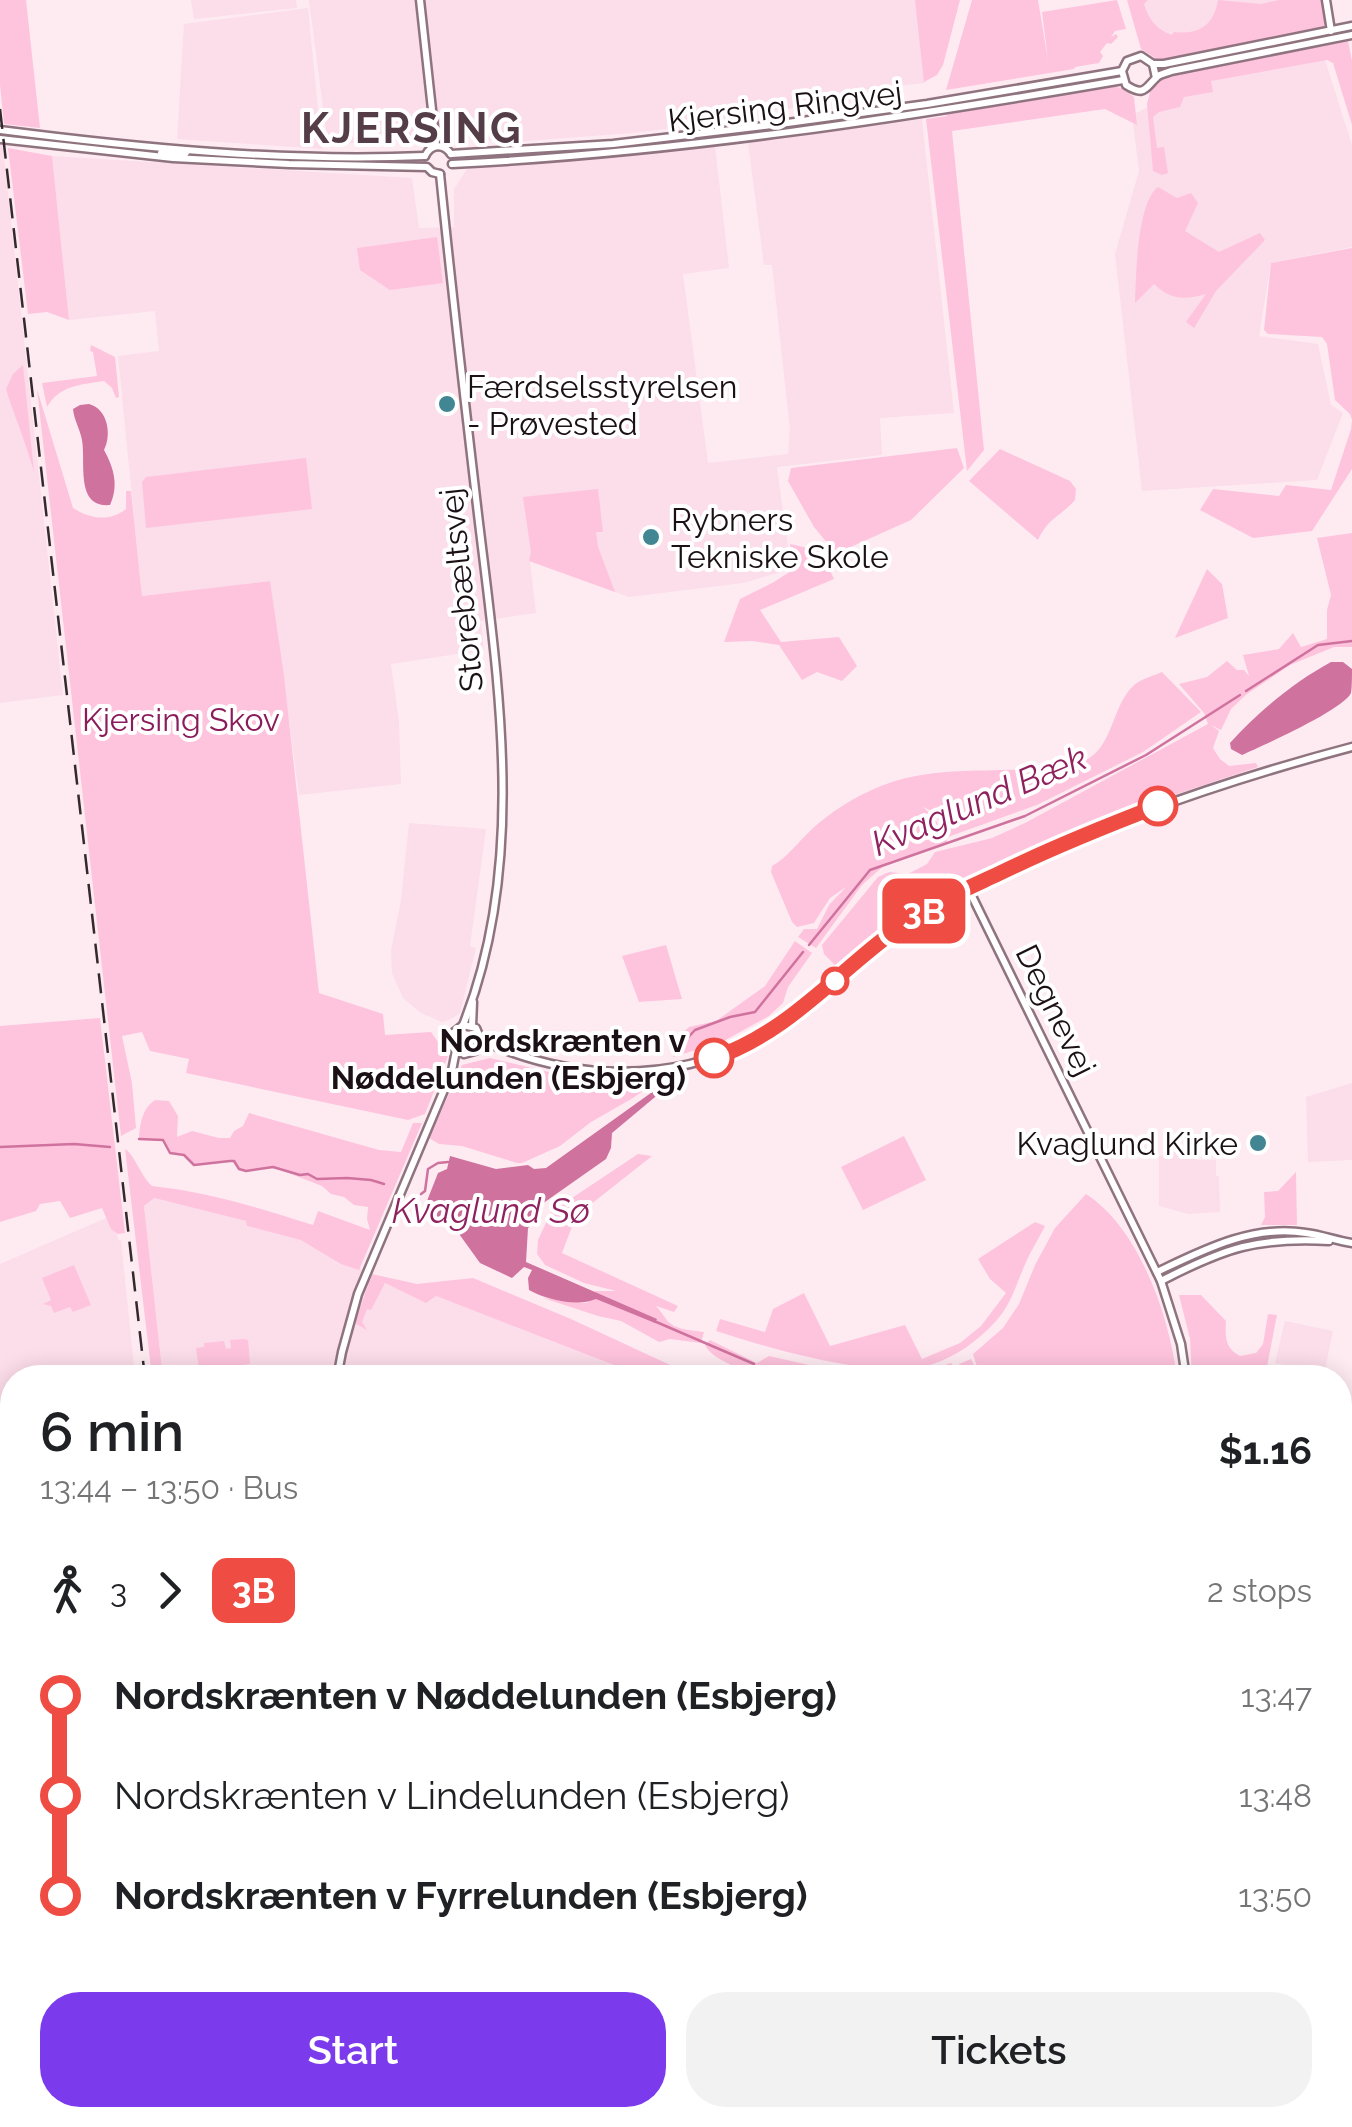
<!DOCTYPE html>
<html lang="en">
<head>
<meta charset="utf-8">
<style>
	:root { --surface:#fff; --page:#f2f2f2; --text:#202124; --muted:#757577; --accent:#7c3aed }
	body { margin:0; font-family:Raleway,sans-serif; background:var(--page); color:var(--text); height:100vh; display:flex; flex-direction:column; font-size:38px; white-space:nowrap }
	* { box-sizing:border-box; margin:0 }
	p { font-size:32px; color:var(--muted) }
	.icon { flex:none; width:55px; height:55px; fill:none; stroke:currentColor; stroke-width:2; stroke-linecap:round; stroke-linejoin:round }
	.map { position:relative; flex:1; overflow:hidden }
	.sheet { position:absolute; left:0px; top:1365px; width:1352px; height:762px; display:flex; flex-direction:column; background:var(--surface); border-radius:40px 40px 0 0; box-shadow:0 5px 25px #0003 }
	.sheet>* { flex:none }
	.badge { padding:0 20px; border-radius:15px; font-size:35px; line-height:65px }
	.map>.badge { position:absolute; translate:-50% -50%; box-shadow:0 0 0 5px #fff }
	.legs { display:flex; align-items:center; gap:15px; height:110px; padding:0 40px; font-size:32px }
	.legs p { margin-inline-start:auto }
	.head { display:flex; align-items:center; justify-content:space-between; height:170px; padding:0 40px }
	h1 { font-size:55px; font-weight:600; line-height:75px }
	.action { display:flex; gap:20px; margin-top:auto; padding:20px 40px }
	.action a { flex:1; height:115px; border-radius:40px; background:var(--accent); color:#fff; font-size:40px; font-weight:600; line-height:115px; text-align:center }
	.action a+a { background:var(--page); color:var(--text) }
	ul { padding:0 40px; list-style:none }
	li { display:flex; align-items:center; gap:35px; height:100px; font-size:38px }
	li i { display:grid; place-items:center; width:15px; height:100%; margin:0 12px; background:currentColor }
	li i::after { content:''; width:25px; height:25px; margin:-12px; border:8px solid; border-radius:50%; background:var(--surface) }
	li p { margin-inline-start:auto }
	li:first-child i { background:linear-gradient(#0000 50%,currentColor 0) }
	li:last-child i { background:linear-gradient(currentColor 50%,#0000 0) }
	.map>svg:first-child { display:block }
	.built { fill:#fcddea }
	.green { fill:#fec4dd }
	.water { fill:#cf729e }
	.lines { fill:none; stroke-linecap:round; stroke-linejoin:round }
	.stream { stroke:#cf729e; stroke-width:2.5 }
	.tertiary-casing { stroke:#8f747f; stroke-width:11 }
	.tertiary { stroke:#fff; stroke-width:6 }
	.rail { stroke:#34292e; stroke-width:2.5; stroke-dasharray:20 10; stroke-linecap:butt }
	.line-1-casing { stroke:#fff; stroke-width:22 }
	.line-1 { stroke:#ef4d44; stroke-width:15 }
	.poi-dot { fill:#418692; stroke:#fff; stroke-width:4 }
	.stop-1-dot { fill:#fff; stroke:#ef4d44; stroke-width:5 }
	.labels { text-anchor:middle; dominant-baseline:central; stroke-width:8; stroke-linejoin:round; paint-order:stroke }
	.street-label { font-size:32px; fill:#1a1015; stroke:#fff }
	.poi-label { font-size:32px; fill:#1a1015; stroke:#fff; text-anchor:start }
	.park-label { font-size:32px; fill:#8b1c5b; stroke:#fff }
	.stop-label { font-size:32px; font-weight:bold; fill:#1a1015; stroke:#fff; text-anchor:end }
	.water-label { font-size:35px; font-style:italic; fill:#90215f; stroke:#fff }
	.district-label { font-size:42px; font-weight:bold; letter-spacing:2.5px; fill:#553d47; stroke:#fff }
</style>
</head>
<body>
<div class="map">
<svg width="1352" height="2127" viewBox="0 0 1352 2127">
	<rect width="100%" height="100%" fill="#feebf2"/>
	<g class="built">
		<polygon points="191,0 296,0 297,8 194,19"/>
		<polygon points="309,0 916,0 925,83 796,97 797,108 738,113 732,121 632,133 503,143 444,132 328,146"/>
		<polygon points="1139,0 1314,0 1182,49 1145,28"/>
		<polygon points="308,8 322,149 177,139 184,24"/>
		<polygon points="1325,60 1352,145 1352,247 1271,263 1259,336 1318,344 1331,405 1343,413 1317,480 1142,491 1115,254 1139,171 1132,115 1207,78"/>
		<polygon points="922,119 954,413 880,418 882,455 777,467 791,569 743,583 629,597 530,561 536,613 481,621 484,650 391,664 399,722 401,784 299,795 270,581 142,596 118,356 159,351 155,311 69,320 52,156 412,178 419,228 454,227 454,189 467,169 715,146 729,268 683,274 708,463 788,454 790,430 772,265 764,265 748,143"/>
		<polygon points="0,120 63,695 0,703"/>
		<polygon points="409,823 486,829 470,946 476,948 460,1013 451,1019 442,1022 421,1013 403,998 392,973 391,950 401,900"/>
		<polygon points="1352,1083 1352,1160 1308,1162 1306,1097"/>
		<polygon points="1167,1152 1196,1152 1197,1160 1216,1160 1216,1176 1219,1176 1220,1212 1188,1214 1159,1206 1159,1157"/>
		<polygon points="153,1198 247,1221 247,1226 302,1240 427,1302 436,1296 645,1377 163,1377 144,1206"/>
		<polygon points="113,1215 118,1240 121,1240 135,1377 12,1378 12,1504 0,1515 0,1264"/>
		<polygon points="1285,1321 1333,1331 1324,1374 1275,1363"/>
		<polygon points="244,2115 461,2115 455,2127 245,2127"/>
		<polygon points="1050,2115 1139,2115 1139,2127 1049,2127"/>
		<polygon points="1149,2115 1328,2115 1332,2127 1149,2127"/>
	</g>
	<g class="green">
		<polygon points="0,0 26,0 40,128 4,124 0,85"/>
		<polygon points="915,0 960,0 943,65 937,75 924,82"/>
		<polygon points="972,0 1038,0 1048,60 1042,12 1117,0 1126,29 1115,31 1111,37 1116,34 1118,37 1111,44 1107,43 1100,52 1103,56 1099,63 1075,67 1074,69 946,90"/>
		<path d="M1127 0H1148L1144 4C1149 20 1157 30 1172 35L1174 32C1199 35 1214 25 1218 0L1261 4 1279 0H1321L1326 23 1321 29 1310 32 1158 60 1141 49Z"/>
		<polygon points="1348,41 1352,61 1352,125 1333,63 1327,60 1211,81 1213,92 1184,97 1180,107 1159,112 1153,117 1157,148 1164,147 1168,173 1162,175 1153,171 1147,104 1150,92 1161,78"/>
		<polygon points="1110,86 1122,88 1134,97 1137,125 1105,109 952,131 984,450 967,471 926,119 947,116 946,113"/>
		<polygon points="8,148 52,156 69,320 47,312 28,314"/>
		<path d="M1158 187 1177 198 1191 193 1198 203 1185 231 1219 252 1260 233 1265 240 1216 291 1194 328 1186 322 1206 294C1185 300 1170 300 1154 284L1135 303C1136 275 1137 203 1158 187Z"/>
		<polygon points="437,237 443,283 390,290 360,270 357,248"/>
		<polygon points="1352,248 1352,469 1312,531 1253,538 1200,510 1213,489 1279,496 1286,485 1331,490 1351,429 1352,420 1350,414 1335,400 1327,344 1322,337 1268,334 1264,330 1271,263"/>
		<path d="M91 345 115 357 119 397 116 398 112 388 104 381C80 385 60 385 47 407L42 383 97 376 93 352 90 351Z"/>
		<path d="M23 365 34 472C26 443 15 418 6 389L13 374Z"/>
		<path d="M37 389 73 508C90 519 110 522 126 509V491H131L142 596 270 581 284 676 319 993 383 1014 385 1035 431 1032 448 1056 425 1114 408 1120 186 1073 189 1059 150 1051 142 1032 122 1036 132 1083 136 1128 121 1136Z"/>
		<polygon points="957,448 964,468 911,520 844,550 833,550 814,527 788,481 791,468"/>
		<path d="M1000 449 1070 481 1076 489 1075 500C1059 518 1049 517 1038 540L969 481Z"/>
		<polygon points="306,458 312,509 146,528 142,482 146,477"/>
		<polygon points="598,489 603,532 596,532 598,547 615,592 529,561 531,552 523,497"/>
		<polygon points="1352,533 1352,647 1334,647 1290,665 1247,694 1231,709 1221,730 1211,725 1219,731 1213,748 1220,759 1229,766 1256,763 1258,767 1144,805 972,879 883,934 842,967 837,967 824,954 822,945 878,877 889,872 908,874 927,864 935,852 992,838 1025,823 1208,724 1204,713 1179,684 1207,677 1227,661 1237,670 1244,670 1249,676 1243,655 1279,649 1293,633 1301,647 1327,639 1327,610 1331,595 1317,538"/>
		<polygon points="790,544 821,551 834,579 760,610 781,642 839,637 857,666 842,681 817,672 802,680 779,645 752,641 724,642 740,599 774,582 794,569"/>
		<polygon points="1207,569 1222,584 1228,618 1175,638"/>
		<path d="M1162 672 1201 712 1143 752 1037 805 948 837 934 812 923 807 934 817 948 843 888 862 862 885 816 948 798 937 804 929H817L829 905 846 887 830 898 814 923 797 927 792 922 771 872 772 866C788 857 797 843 811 830 830 812 856 796 881 786 935 764 992 774 1048 767 1057 766 1069 766 1078 763 1114 753 1110 707 1134 685 1141 679 1153 676 1162 672Z"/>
		<polygon points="795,941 812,953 788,987 783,1003 769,1016 722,1042 673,1057 674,1047 679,1036 689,1027 716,1021 765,986"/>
		<polygon points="666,945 682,999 639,1002 622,956"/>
		<polygon points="100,1018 125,1233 118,1234 111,1229 102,1208 70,1218 60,1201 40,1204 36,1211 0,1222 0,1026"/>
		<polygon points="490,1058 578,1079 637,1081 664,1076 633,1098 591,1122 560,1146 522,1163 517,1163 462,1146 439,1144 429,1138 462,1065"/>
		<path d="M155 1100 169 1101 178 1116 177 1137 192 1131 219 1138H230L234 1131 243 1126 249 1113 379 1150 401 1152 413 1123H422L359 1270 341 1264 301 1240 247 1226 246 1221 154 1198 144 1206 163 1378 152 1377 125 1149C135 1155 140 1175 152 1186 208 1192 260 1208 313 1225L318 1211 370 1230 367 1219 368 1207 354 1205 344 1197 331 1194 322 1186 273 1167 246 1171 239 1169 234 1162 230 1161 194 1165 184 1155 170 1153 162 1140 139 1139C140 1123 142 1109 155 1100Z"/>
		<polygon points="904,1136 926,1180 863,1210 841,1167"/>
		<path d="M638 1154 652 1156 576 1216 562 1253 678 1306 674 1312 656 1306C660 1310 663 1315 666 1319 674 1330 691 1330 704 1332L701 1343 670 1339 659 1342 621 1321 598 1316 543 1298 587 1303 595 1291H616L584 1283 545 1265 537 1254 538 1240 551 1212Z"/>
		<polygon points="1296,1172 1297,1225 1261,1225 1265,1217 1264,1192 1278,1191"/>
		<path d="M1086 1194C1140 1229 1169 1316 1177 1377H965L959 1364 971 1359 980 1377 973 1354 1003 1328 1019 1304 1035 1265 1055 1228Z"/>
		<path d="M1035 1222 1045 1226C1039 1238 1032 1249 1027 1260 1017 1281 1012 1304 996 1321 979 1340 957 1356 933 1364 880 1382 769 1348 716 1331L720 1319 765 1332 773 1309 804 1293 830 1346 905 1325 922 1359 960 1343 981 1326 1006 1293 990 1279 978 1259Z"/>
		<polygon points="74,1265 91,1305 73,1312 70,1307 54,1313 51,1306 43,1304 51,1300 42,1278"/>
		<polygon points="372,1274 417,1284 473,1278 571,1319 696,1377 645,1377 436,1296 426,1303 385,1283 371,1310 367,1309 362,1322 367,1330 356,1324 356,1320"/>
		<path d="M1179 1295H1201L1226 1321C1225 1337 1225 1348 1240 1356L1256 1353 1263 1344 1268 1314 1277 1315 1265 1377H1192L1190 1339Z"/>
		<polygon points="243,1339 248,1340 250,1364 199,1370 196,1348 204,1347 204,1343 224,1341 226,1349 231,1348 230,1340"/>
		<path d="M710 1340 757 1363 769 1356C810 1365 854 1377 897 1377 915 1376 934 1369 951 1363L963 1377 799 1378 778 1372 777 1377H752C738 1365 713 1361 705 1345Z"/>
		<polygon points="1340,1485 1352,1487 1352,1653 1340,1651"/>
		<polygon points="1346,1796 1352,1825 1352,2127 1342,2127 1339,2115 1340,1797"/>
	</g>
	<g class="water">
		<path d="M89 404C108 409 112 435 104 450 114 468 119 486 110 505 75 508 86 463 82 440 80 429 74 420 73 409L80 405Z"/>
		<path d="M1331 662H1343L1352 669C1352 676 1352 687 1351 693 1343 710 1262 746 1242 755L1231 749 1230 743C1258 712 1294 682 1331 662Z"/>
		<path d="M662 1085 667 1087 612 1133 611 1148 606 1159 542 1204 541 1218 528 1228 526 1262 657 1319 655 1323 596 1299C577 1307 547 1300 529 1290L528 1278 532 1270 524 1267 512 1278 480 1263 449 1220 429 1219 425 1206 438 1173 447 1169 450 1156 496 1169 528 1165 534 1169 546 1168Z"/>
	</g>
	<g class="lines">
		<g class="stream">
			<polyline points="1246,691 1318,645 1352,641"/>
			<polyline points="809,945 870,870 1025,816 1146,755 1240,695"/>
			<polyline points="680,1052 682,1044 695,1030 730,1017 755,1012 803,952"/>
			<polyline points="139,1139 163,1140 170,1153 184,1155 194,1165 230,1161 234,1161 239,1169 246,1171 273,1167 300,1175 308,1174 317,1179 347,1178 371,1180 384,1184"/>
			<polyline points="0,1147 74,1144 110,1147"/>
			<polyline points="421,1194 425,1191 428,1169 438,1163 448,1162"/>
			<polyline points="654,1321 754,1364"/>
			<polyline points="775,1367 822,1378"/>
		</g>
		<defs>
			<g id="tertiary">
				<polyline points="420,0 436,146"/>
				<polyline points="1326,0 1331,31"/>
				<polyline points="1153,64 1164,64 1352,26"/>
				<path d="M1156 78 1153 64 1141 56 1127 61 1122 71 1126 85C1145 97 1145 88 1157 77 1160 74 1167 73 1171 71L1352 35"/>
				<path d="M0 130C141 148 283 162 425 156"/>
				<polyline points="0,139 173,158 289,164 427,167 432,172 440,174"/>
				<polyline points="161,153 185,154 187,151"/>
				<polyline points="451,154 613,144 780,124 927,104 1122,71"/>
				<path d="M425 156C431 144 443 143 451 154"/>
				<path d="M452 164C677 153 901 118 1123 80"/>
				<path d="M440 174C451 284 464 395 477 506 497 676 529 860 463 1025"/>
				<polyline points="968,888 1161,1281 1181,1344 1186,1378"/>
				<polyline points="472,1026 473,1002"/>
				<path d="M481 1040C582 1086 699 1085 790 1017 843 978 888 928 947 898 1077 832 1212 784 1352 747"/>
				<path d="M1157 1272C1203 1250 1253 1224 1306 1233 1322 1235 1337 1241 1352 1243"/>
				<path d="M1161 1281C1225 1248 1257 1237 1329 1241"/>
				<polyline points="337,1378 342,1352 358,1294 452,1071 456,1050 451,1042 453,1033 463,1025 476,1028 481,1040 475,1051 464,1054 456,1050"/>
				<polyline points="0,1534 12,1543"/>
				<polyline points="1340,1789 1352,1788"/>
				<polyline points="927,2115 927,2127"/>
				<polyline points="1333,2115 1337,2127"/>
				<polyline points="571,2127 579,2115"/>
			</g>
		</defs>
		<use href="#tertiary" class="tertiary-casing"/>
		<use href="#tertiary" class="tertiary"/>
		<g class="rail">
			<polyline points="0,109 145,1378"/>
			<polyline points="227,2115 229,2127"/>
		</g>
	</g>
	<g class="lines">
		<defs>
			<path id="line-1" d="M714 1058C794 1031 845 962 914 917 940 900 968 888 996 875 1049 849 1103 827 1158 806"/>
		</defs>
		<use href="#line-1" class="line-1-casing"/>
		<use href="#line-1" class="line-1"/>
	</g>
	<g class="poi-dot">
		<circle cx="447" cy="404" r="10"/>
		<circle cx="651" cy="537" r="10"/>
		<circle cx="1258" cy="1143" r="10"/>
	</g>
	<g class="stop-1-dot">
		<circle cx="1158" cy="806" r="18"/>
		<circle cx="835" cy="981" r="12"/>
		<circle cx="714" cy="1058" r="18"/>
	</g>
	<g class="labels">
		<g class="street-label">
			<text transform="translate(785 106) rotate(-7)">Kjersing Ringvej</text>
			<text transform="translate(461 590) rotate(-96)">Storebæltsvej</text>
			<text transform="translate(1056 1010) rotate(64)">Degnevej</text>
		</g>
		<g class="poi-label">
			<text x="467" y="386">Færdselsstyrelsen<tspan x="467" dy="37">- Prøvested</tspan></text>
			<text x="671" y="519">Rybners<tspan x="671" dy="37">Tekniske Skole</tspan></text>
			<text x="1238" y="1143" text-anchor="end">Kvaglund Kirke</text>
		</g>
		<g class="park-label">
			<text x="181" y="719">Kjersing Skov</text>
		</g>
		<g class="stop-label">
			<text x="686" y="1040">Nordskrænten v<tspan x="686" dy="37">Nøddelunden (Esbjerg)</tspan></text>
		</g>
		<g class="water-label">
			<text transform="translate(979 800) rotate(-23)">Kvaglund Bæk</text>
			<text x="491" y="1210">Kvaglund Sø</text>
		</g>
		<g class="district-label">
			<text x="412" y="128">KJERSING</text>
		</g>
	</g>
</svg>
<b class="badge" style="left:924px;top:911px;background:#ef4d44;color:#fff">3B</b>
<section class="sheet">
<div class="head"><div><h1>6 min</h1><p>13:44 – 13:50 · Bus</p></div><b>$1.16</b></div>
<div class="legs"><svg class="icon" aria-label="walk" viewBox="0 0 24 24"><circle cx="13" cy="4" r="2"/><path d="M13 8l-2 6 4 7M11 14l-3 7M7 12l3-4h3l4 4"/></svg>3<svg class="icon" aria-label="forward" viewBox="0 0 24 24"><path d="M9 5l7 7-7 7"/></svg><b class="badge" style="background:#ef4d44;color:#fff">3B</b><p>2 stops</p></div>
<ul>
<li><i style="color:#ef4d44"></i><b>Nordskrænten v Nøddelunden (Esbjerg)</b><p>13:47</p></li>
<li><i style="color:#ef4d44"></i><span>Nordskrænten v Lindelunden (Esbjerg)</span><p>13:48</p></li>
<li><i style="color:#ef4d44"></i><b>Nordskrænten v Fyrrelunden (Esbjerg)</b><p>13:50</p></li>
</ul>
<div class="action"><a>Start</a><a>Tickets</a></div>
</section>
</div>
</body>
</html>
